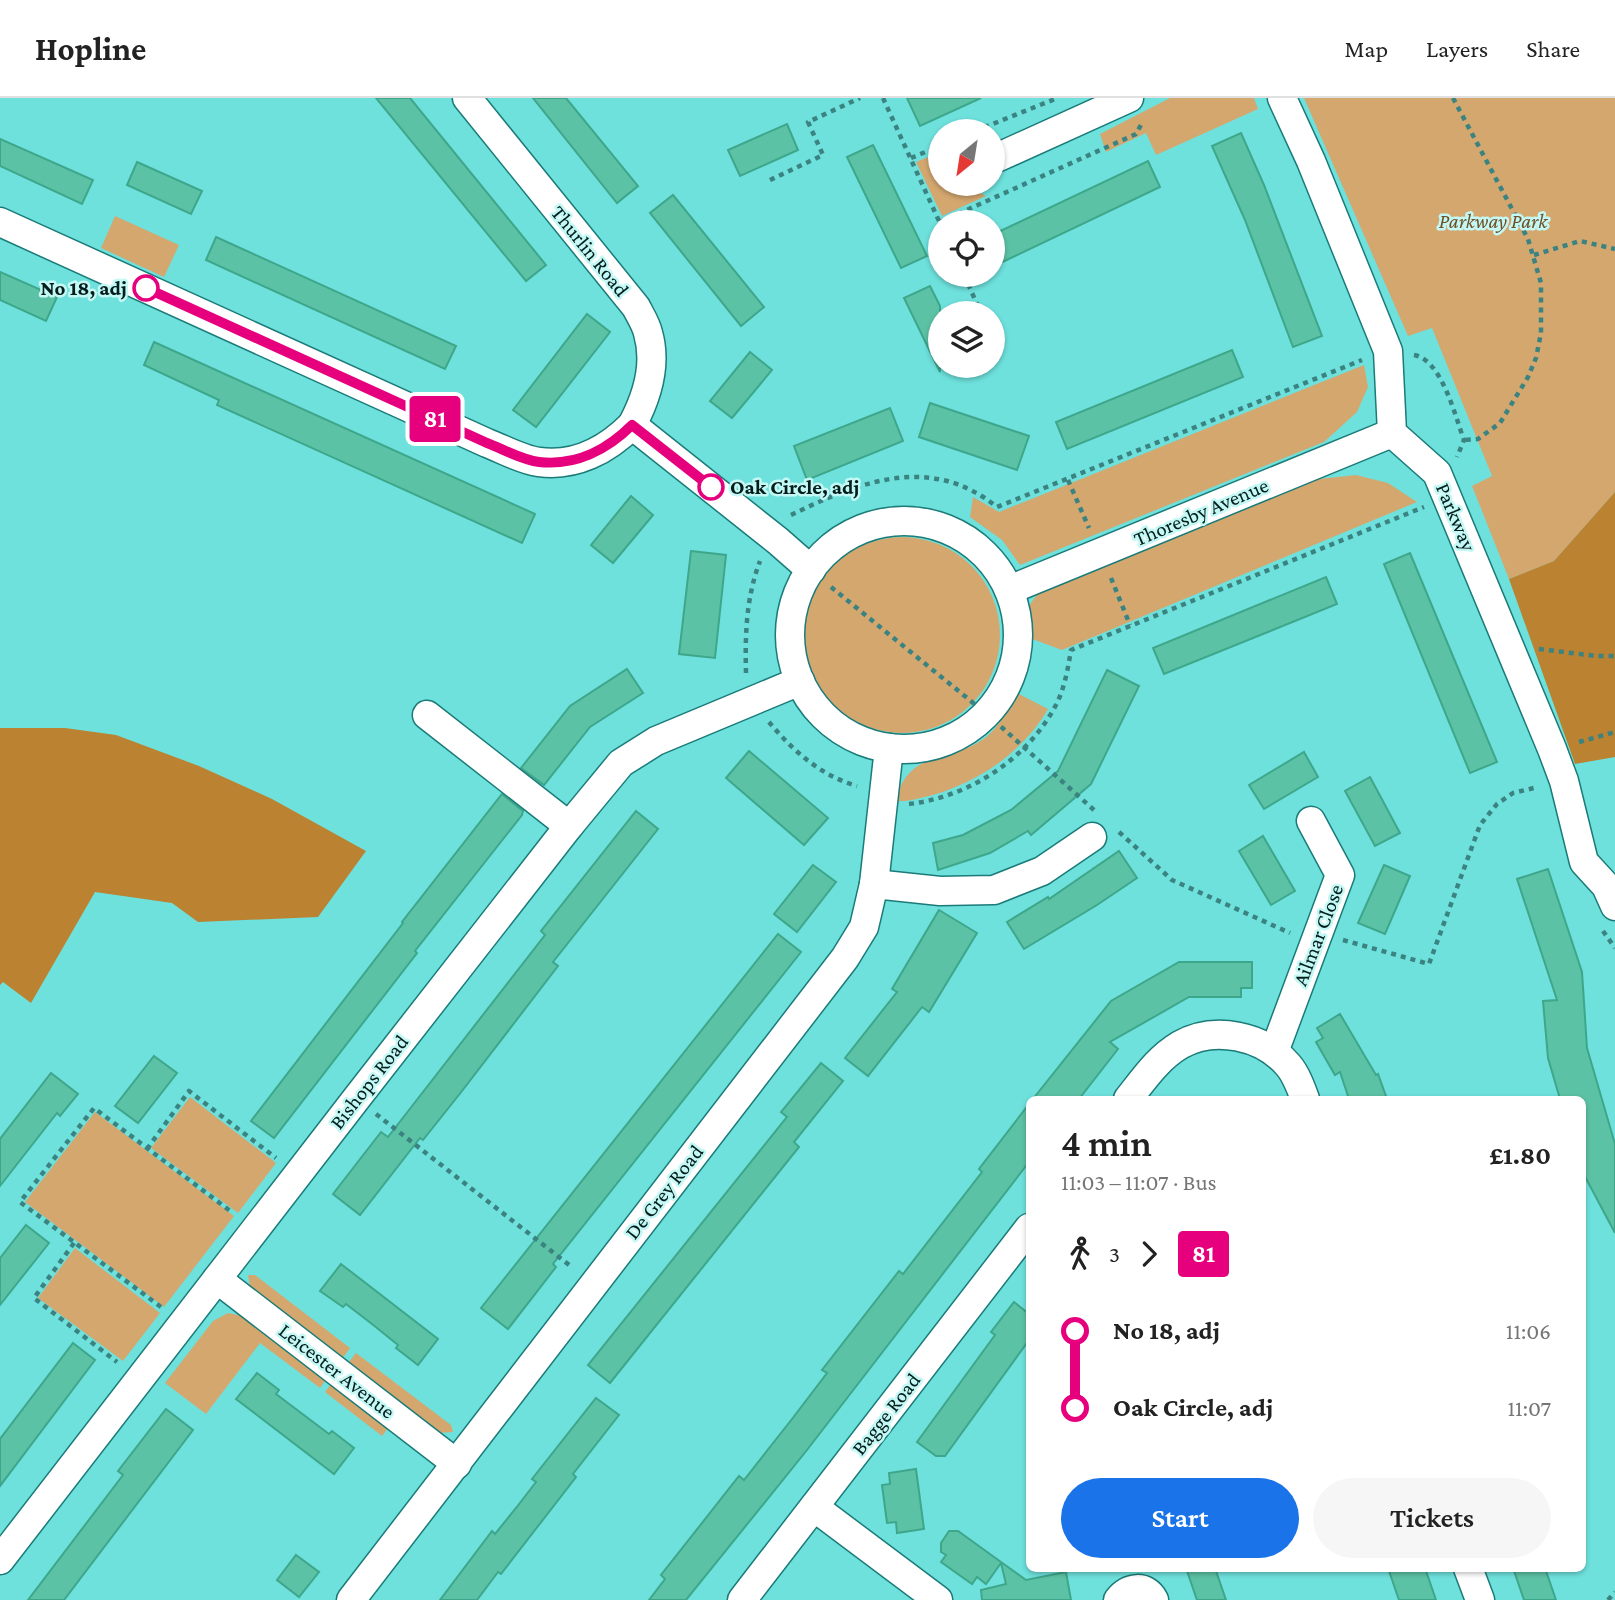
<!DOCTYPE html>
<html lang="en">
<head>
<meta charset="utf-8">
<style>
	:root { --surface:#fff; --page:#f6f6f6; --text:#222; --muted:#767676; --line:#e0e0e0; --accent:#1a73e8 }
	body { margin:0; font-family:"Crimson Pro",serif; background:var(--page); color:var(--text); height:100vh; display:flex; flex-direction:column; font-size:26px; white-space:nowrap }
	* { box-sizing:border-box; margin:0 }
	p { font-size:23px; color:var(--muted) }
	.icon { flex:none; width:38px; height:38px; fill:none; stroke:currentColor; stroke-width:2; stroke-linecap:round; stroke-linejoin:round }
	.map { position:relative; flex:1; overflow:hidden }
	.details { position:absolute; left:1026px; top:998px; width:560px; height:476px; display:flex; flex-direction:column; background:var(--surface); border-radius:10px; box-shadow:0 2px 5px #0004 }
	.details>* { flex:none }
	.badge { padding:0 14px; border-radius:5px; font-size:24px; line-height:46px }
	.needle { width:46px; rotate:210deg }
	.tools { position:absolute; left:928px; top:21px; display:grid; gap:14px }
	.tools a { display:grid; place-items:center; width:77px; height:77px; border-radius:50%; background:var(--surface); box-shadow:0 2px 5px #0004; font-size:35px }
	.map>.badge { position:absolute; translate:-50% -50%; box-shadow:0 0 0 4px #fff }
	.legs { display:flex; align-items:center; gap:10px; height:77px; padding:0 35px; font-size:23px }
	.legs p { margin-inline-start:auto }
	.overview { display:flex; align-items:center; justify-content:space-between; height:119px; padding:0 35px }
	h1 { font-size:38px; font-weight:600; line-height:52px }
	.primary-button { display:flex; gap:14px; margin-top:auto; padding:14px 35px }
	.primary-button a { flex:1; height:80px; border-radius:42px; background:var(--accent); color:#fff; font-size:28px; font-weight:600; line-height:80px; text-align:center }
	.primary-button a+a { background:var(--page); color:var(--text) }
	ul { padding:0 35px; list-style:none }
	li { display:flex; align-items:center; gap:24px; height:77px; font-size:26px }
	li i { display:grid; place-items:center; width:10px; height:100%; margin:0 9px; background:currentColor }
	li i::after { content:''; width:18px; height:18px; margin:-9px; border:5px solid; border-radius:50%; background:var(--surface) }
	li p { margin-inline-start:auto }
	li:first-child i { background:linear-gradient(#0000 50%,currentColor 0) }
	li:last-child i { background:linear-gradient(currentColor 50%,#0000 0) }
	header { display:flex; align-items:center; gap:42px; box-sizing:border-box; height:98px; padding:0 35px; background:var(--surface); border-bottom:2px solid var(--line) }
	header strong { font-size:33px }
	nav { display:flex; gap:38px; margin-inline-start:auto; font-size:24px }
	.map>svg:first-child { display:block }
	.green { fill:#d4a76f }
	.forest { fill:#ba8231 }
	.building { fill:#5cc2a5; stroke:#3ea78b; stroke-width:2 }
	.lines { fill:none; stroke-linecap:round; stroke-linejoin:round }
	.minor-casing { stroke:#1a7b78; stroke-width:31 }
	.path { stroke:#3b8380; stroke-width:4.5; stroke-dasharray:5 5; stroke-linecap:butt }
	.minor { stroke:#fff; stroke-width:28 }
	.line-1-casing { stroke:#fff; stroke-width:16 }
	.line-1 { stroke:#e6007e; stroke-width:10 }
	.stop-1-dot { fill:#fff; stroke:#e6007e; stroke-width:3.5 }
	.labels { text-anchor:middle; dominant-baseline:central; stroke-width:5; stroke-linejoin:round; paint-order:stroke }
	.park-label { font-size:21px; font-style:italic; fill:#6f5027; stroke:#c4f8f5 }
	.street-label { font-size:21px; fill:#031d1c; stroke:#c4f8f5 }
	.stop-label { font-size:21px; font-weight:bold; fill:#031d1c; stroke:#c4f8f5; text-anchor:end }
</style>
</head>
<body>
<header>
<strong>Hopline</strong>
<nav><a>Map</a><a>Layers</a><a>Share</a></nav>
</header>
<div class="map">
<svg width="1615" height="1502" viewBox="0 0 1615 1502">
	<rect width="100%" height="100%" fill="#6ee1dd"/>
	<g class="green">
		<polygon points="1170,0 1254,0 1258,11 1156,57 1146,35 1106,54 1100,36"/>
		<polygon points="1304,0 1615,0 1615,394 1554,463 1509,481 1472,388 1492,378 1432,230 1408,238"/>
		<polygon points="940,54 940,86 963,86 986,98 942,118 916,64"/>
		<polygon points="115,118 179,147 164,179 101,150"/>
		<polygon points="1364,267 1368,289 1357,314 1324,344 1020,467 1002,442 970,419 973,399 999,414"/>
		<path d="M1356 377 1388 385 1417 404 1062 552 1024 538C1025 515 1027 507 1043 490L1309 382Z"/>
		<circle cx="902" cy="537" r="98"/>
		<path d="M1017 595 1048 611C1023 654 980 683 933 697 921 700 908 704 896 703 908 650 949 666 985 640 999 629 1009 610 1017 595Z"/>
		<polygon points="190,999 276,1065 238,1115 151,1050"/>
		<polygon points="95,1014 234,1118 164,1209 25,1104"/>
		<polygon points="75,1150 160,1215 123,1263 38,1200"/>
		<polygon points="248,1177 255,1177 350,1250 339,1265 251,1193"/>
		<polygon points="228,1215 243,1218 331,1274 320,1290 260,1245 206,1316 165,1285 213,1223"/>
		<polygon points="356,1255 451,1327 453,1334 437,1335 345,1269"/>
		<polygon points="336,1279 394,1322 382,1338 325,1294"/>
	</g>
	<g class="forest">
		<polygon points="1615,394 1615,659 1575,666 1509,481 1554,463"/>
		<polygon points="0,630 65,630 116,637 199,668 272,701 366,753 318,819 198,824 172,805 95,794 31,905 3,884 0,887"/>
	</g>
	<g class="building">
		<polygon points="376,0 410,0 546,167 526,183"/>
		<polygon points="533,0 566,0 638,88 617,105"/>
		<polygon points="907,0 981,0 920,28"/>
		<polygon points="787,26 798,52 740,78 728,52"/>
		<polygon points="1241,35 1264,87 1322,238 1293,249 1245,122 1212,48"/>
		<polygon points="0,41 93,82 82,106 0,68"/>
		<polygon points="873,47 927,158 901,170 847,59"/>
		<polygon points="1148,63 1160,89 992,169 992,137"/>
		<polygon points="137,64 202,93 191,116 127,87"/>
		<polygon points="673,97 764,209 741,228 650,115"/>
		<polygon points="216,139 456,248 445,271 206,162"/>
		<polygon points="0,174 57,199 46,223 0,202"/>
		<polygon points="930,188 940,208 940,274 904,200"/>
		<polygon points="587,216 610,234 536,329 513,312"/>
		<polygon points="154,244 535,416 522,445 217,307 219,302 144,267"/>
		<polygon points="1232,252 1243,279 1067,351 1056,324"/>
		<polygon points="750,254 772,272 732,320 710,303"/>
		<polygon points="930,305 1029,338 1017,372 919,339"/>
		<polygon points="890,310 903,343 807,382 794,348"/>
		<polygon points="631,398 653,417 613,465 591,447"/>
		<polygon points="691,453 726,457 715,560 679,556"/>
		<polygon points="1410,455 1497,664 1470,675 1384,466"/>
		<polygon points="1326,479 1337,506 1164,576 1153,550"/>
		<polygon points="627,571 643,595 590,629 544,687 521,670 570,608"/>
		<polygon points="1107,572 1139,588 1091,686 1031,737 1028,733 990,755 938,772 933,745 963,737 1011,712 1058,673"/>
		<polygon points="749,653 828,720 804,747 726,680"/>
		<polygon points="1304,654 1318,679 1264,711 1249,687"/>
		<polygon points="1370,679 1400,735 1375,748 1345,693"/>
		<polygon points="502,696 523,713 522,717 415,853 417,855 274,1040 251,1023 403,825 402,824"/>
		<polygon points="636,713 658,731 553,864 558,868 462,993 423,1042 420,1040 360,1117 333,1096 381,1034 388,1039 545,837 541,833"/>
		<polygon points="1263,738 1295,793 1271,807 1239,753"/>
		<polygon points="1119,753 1137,780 1097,807 1024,851 1007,824 1048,799 1049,801"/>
		<polygon points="813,767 836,784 797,834 774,816"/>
		<polygon points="1384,767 1410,778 1385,836 1358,825"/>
		<polygon points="1548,771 1582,874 1587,950 1615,1046 1615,1135 1582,1073 1582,1001 1560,1001 1548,960 1543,903 1557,902 1517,781"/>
		<polygon points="939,812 977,835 929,914 922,909 868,978 845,960 897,894 892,891"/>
		<polygon points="778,836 801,854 553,1166 556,1169 508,1231 481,1210"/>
		<polygon points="1179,864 1252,864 1252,890 1241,890 1241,899 1189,899 1110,944 1118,951 1079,1001 1033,1001 1111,903"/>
		<polygon points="1340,916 1376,977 1378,976 1387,1001 1349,1001 1340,974 1335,977 1316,944 1323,940 1317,930"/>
		<polygon points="154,958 177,975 138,1025 115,1008"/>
		<polygon points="821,965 843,983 794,1044 799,1049 610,1285 588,1267 787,1019 781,1014"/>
		<polygon points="51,975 78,996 60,1018 57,1015 0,1088 0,1041"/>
		<polygon points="1029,1006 1029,1064 807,1352 686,1502 649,1502 665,1481 661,1477 739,1378 744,1382 792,1321 827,1275 822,1272 899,1173 903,1176 982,1074 979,1071"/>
		<polygon points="26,1127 49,1145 0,1207 0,1160"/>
		<polygon points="341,1166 438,1241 418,1267 396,1250 398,1247 372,1226 346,1206 343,1209 320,1193"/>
		<polygon points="1014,1204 1029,1216 1029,1242 945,1358 936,1358 917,1344 995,1237 991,1234"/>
		<polygon points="73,1245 95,1262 0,1388 0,1341"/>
		<polygon points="257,1275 279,1292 276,1296 329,1336 332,1333 354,1350 334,1376 236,1301"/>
		<polygon points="596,1300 619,1317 573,1376 576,1379 501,1476 498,1474 477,1502 440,1502 492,1433 495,1436 516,1410 536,1384 532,1381"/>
		<polygon points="166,1311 193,1332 64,1502 28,1502 123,1377 118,1373"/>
		<polygon points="916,1371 924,1431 897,1435 896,1424 887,1425 882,1387 890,1386 889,1375"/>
		<polygon points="949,1433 958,1433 1001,1464 1026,1482 1066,1474 1071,1502 982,1502 981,1492 1006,1486 1001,1465 986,1486 977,1479 972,1486 941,1464 946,1457 941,1454 941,1445"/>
		<polygon points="296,1457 319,1474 299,1499 277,1482"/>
		<polygon points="1186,1470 1215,1470 1226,1502 1197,1502"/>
		<polygon points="1388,1470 1425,1470 1436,1502 1399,1502"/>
		<polygon points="1513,1470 1545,1470 1556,1502 1524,1502"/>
	</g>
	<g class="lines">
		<defs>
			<g id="minor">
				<path d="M467 0 636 209C640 217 646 226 648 235 657 266 647 299 632 327"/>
				<polyline points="1282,0 1311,63 1388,253 1392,335 1437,375 1552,651 1564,683 1584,764 1606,788 1615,808"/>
				<polyline points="992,62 1129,0"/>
				<path d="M0 124 487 345C503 351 522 362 539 364 575 369 607 352 632 327L778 443 811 472"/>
				<circle cx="904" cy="537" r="114"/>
				<polyline points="1009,492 1392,335"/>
				<polyline points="427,617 569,728"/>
				<polyline points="874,786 940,793 994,792 1042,773 1092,739"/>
				<polyline points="1274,954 1340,777 1311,723"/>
				<path d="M1128 1001C1144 981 1158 960 1180 947 1215 927 1263 938 1288 967 1296 976 1301 990 1305 1001"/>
				<polyline points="217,1181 457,1366"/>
				<polyline points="814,1409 938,1502"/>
				<polyline points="0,1462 356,1001 569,728 621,665 656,643 800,583"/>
				<polyline points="1468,1470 1480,1502"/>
				<polyline points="351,1502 845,860 864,829 874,786 889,650"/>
				<polyline points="742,1502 1029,1130"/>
				<path d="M1118 1502C1128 1489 1146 1486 1154 1502"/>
			</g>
		</defs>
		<use href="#minor" class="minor-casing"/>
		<g class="path">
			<polyline points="883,0 939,123"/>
			<polyline points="1453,0 1528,141 1541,185 1541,235 1536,260 1528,279 1500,325 1478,341 1464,342"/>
			<polyline points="975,33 1055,1"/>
			<polyline points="911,60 940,48"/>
			<polyline points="770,82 823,57 808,24 860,0"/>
			<polyline points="940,124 1136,36 1142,25"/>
			<polyline points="1534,157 1580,143 1615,151"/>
			<polyline points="964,177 981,215"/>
			<path d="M1414 257C1442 262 1455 318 1464 342L1457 359"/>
			<polyline points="1068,382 1089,430"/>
			<path d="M791 417C859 384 930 355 997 409L1362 262"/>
			<polyline points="1111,480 1130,527"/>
			<polyline points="831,489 988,617 1094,712"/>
			<polyline points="1539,551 1596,558 1615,558"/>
			<path d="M746 575C745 537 746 500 760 463"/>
			<path d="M769 624C792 652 821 678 857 688"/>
			<polyline points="1579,644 1615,634"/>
			<path d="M909 706C970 699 1029 660 1057 605 1065 588 1068 570 1071 552L1424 409"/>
			<polyline points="1119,734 1172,782 1290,835"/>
			<polyline points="1603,833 1615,850"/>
			<polyline points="1343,842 1429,866 1480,727 1497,706 1513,695 1538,689"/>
			<polyline points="376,1016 573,1170"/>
			<polyline points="147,1051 189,993 276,1060"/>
			<polyline points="74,1145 34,1200 117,1264"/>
			<polyline points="161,1209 20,1104 94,1010 233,1115"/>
			<polyline points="1608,1502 1615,1494"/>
		</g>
		<use href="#minor" class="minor"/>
	</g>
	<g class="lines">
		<defs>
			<path id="line-1" d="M146 190 487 345C503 351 522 362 539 364 575 368 607 352 632 327L711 389"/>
		</defs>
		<use href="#line-1" class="line-1-casing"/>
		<use href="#line-1" class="line-1"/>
	</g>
	<g class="stop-1-dot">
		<circle cx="146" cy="190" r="12"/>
		<circle cx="711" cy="389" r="12"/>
	</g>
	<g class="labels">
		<g class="park-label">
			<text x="1493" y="123">Parkway Park</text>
		</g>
		<g class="street-label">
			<text transform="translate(590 153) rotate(51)">Thurlin Road</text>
			<text transform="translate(1201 414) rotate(-23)">Thoresby Avenue</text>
			<text transform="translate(1456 419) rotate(67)">Parkway</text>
			<text transform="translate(1318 837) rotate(-69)">Ailmar Close</text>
			<text transform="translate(369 984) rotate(-52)">Bishops Road</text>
			<text transform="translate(664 1094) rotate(-52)">De Grey Road</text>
			<text transform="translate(337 1273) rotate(38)">Leicester Avenue</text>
			<text transform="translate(886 1316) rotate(-52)">Bagge Road</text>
		</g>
		<g class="stop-label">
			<text x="127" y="190">No 18, adj</text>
			<text x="730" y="389" text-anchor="start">Oak Circle, adj</text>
		</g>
	</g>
</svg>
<div class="tools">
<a><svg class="needle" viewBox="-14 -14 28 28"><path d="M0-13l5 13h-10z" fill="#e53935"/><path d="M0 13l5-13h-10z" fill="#767676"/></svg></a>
<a><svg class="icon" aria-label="locate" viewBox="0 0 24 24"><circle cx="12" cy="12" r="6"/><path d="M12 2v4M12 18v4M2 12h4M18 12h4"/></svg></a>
<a><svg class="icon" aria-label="layers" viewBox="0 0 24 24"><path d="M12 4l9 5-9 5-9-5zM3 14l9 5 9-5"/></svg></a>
</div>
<b class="badge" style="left:435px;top:321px;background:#e6007e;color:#fff">81</b>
<section class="details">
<div class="overview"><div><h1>4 min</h1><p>11:03 – 11:07 · Bus</p></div><b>£1.80</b></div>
<div class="legs"><svg class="icon" aria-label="walk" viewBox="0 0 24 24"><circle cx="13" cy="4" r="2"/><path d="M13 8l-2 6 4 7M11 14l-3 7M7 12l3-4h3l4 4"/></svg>3<svg class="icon" aria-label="forward" viewBox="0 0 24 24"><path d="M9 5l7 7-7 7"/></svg><b class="badge" style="background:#e6007e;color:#fff">81</b></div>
<ul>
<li><i style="color:#e6007e"></i><b>No 18, adj</b><p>11:06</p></li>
<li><i style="color:#e6007e"></i><b>Oak Circle, adj</b><p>11:07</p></li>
</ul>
<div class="primary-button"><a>Start</a><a>Tickets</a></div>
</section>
</div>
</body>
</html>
